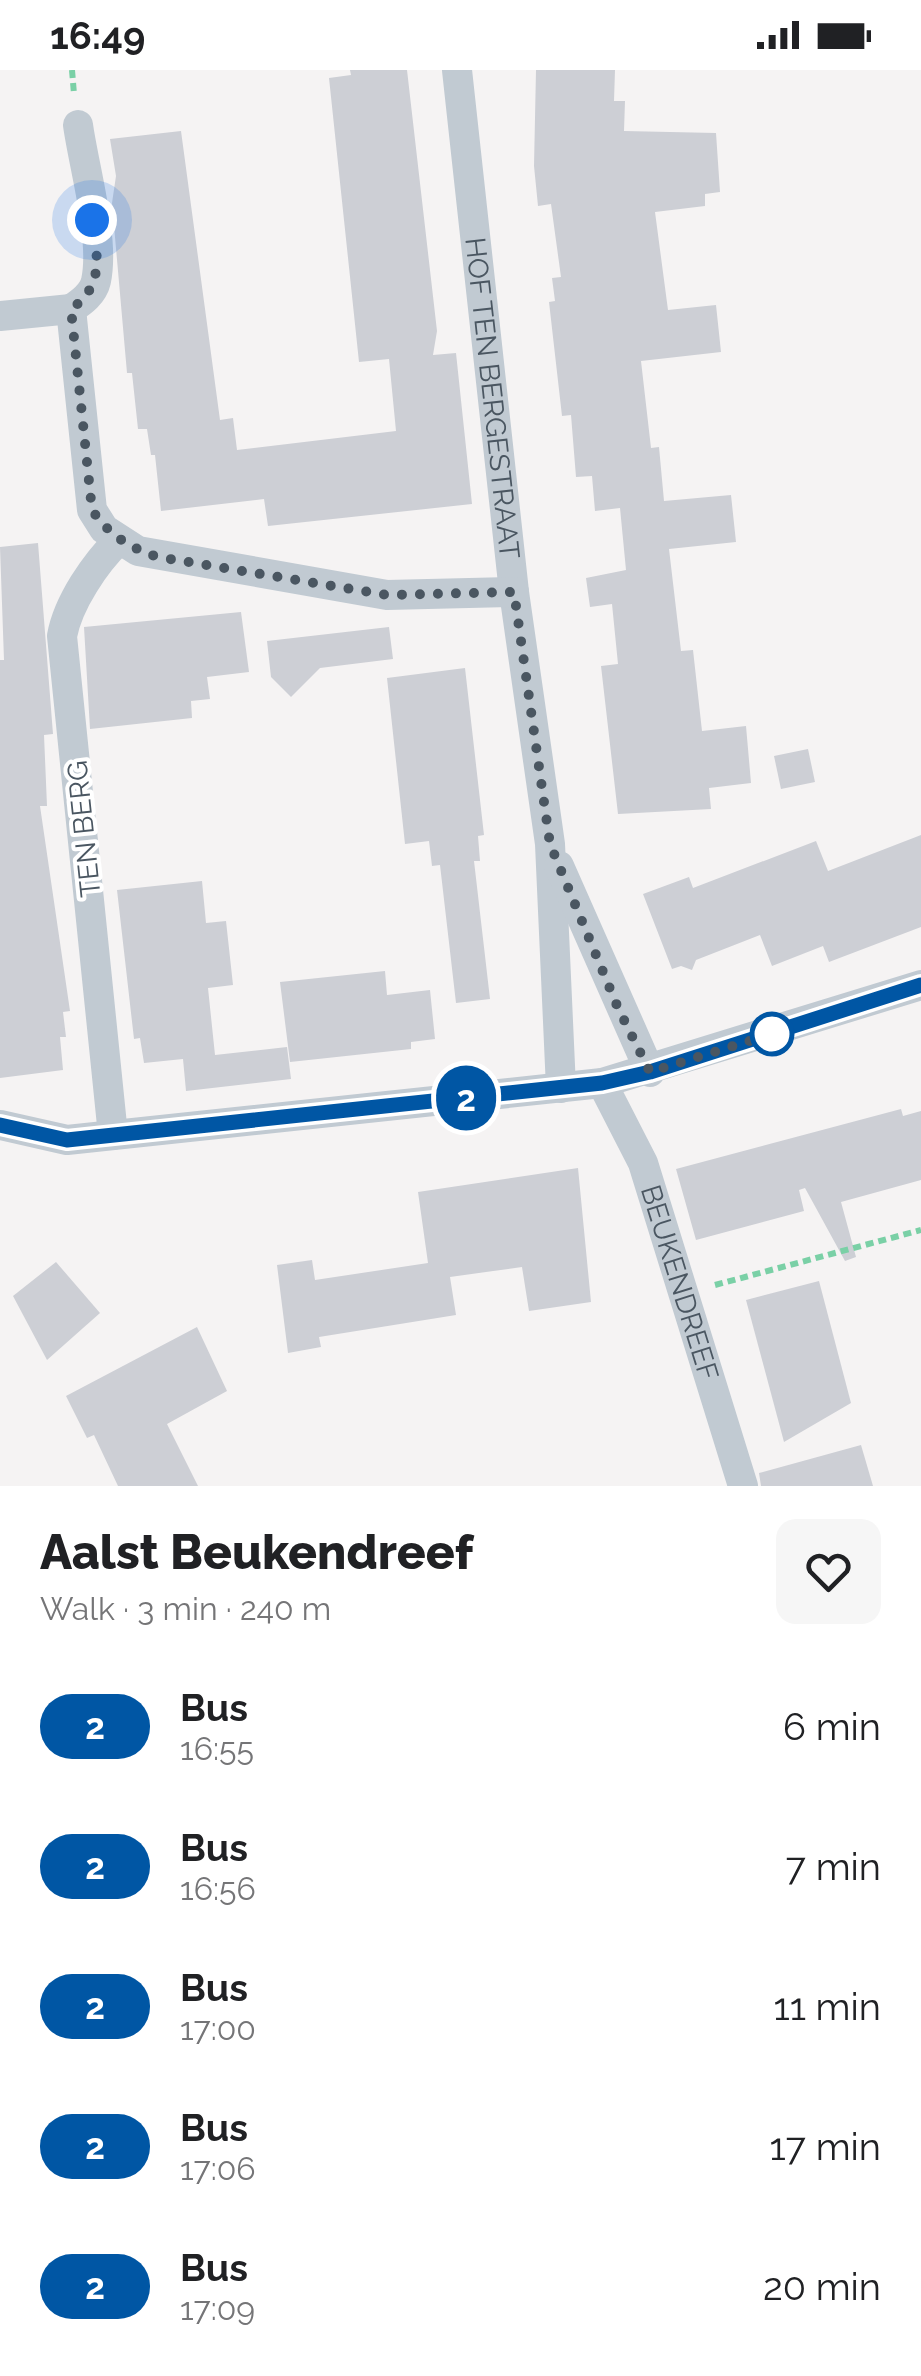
<!DOCTYPE html>
<html lang="en">
<head>
<meta charset="utf-8">
<style>
	:root { --surface:#fff; --page:#f6f6f6; --text:#202124; --muted:#757577 }
	body { margin:0; font-family:Raleway,sans-serif; background:var(--page); color:var(--text); height:100vh; display:flex; flex-direction:column; font-size:38px; white-space:nowrap }
	* { box-sizing:border-box; margin:0 }
	p { font-size:32px; color:var(--muted) }
	.icon { flex:none; width:55px; height:55px; fill:none; stroke:currentColor; stroke-width:2; stroke-linecap:round; stroke-linejoin:round }
	.map { position:relative; height:1416px; overflow:hidden }
	.panel { display:flex; flex-direction:column; background:var(--surface); flex:1 }
	.panel>* { flex:none }
	.badge { padding:0 20px; border-radius:32px; font-size:35px; line-height:65px }
	.you { position:absolute; width:50px; height:50px; margin:-25px; border:8px solid #fff; border-radius:50%; background:#1a73e8; box-shadow:0 0 0 15px #1a73e833 }
	.map>.badge { position:absolute; translate:-50% -50%; box-shadow:0 0 0 5px #fff }
	.round { display:grid; place-items:center; flex:none; width:105px; height:105px; border-radius:20px; background:var(--page) }
	.summary { display:flex; align-items:center; justify-content:space-between; height:170px; padding:0 40px }
	h1 { font-size:48px; font-weight:800; line-height:75px }
	ul { padding:0; list-style:none }
	li { display:flex; align-items:center; gap:30px; height:140px; padding:0 40px }
	li div { flex:1 }
	li b { display:block; font-size:38px }
	li em { font-style:normal }
	li .badge { min-width:110px; font-weight:700; text-align:center }
	.status { display:flex; justify-content:space-between; align-items:center; height:70px; padding:0 50px; background:var(--surface); direction:ltr }
	.status svg { height:28px; fill:currentColor }
	.map>svg:first-child { display:block }
	.building { fill:#cdcfd5 }
	.lines { fill:none; stroke-linecap:round; stroke-linejoin:round }
	.path { stroke:#7ad0a6; stroke-width:6; stroke-dasharray:8 5; stroke-linecap:butt }
	.street { stroke:#c1cad2; stroke-width:30 }
	.line-casing { stroke:#fff; stroke-width:22 }
	.line { stroke:#0056a4; stroke-width:15 }
	.walk { stroke:#4a5661; stroke-width:10; stroke-dasharray:0 18 }
	.stop-dot { fill:#fff; stroke:#0056a4; stroke-width:5 }
	.labels { text-anchor:middle; dominant-baseline:central; stroke-width:8; stroke-linejoin:round; paint-order:stroke }
	.street-label { font-size:28px; fill:#4a5661; stroke:#fff }
</style>
</head>
<body>
<div class="status"><b>16:49</b><svg viewBox="0 0 49 12"><path d="M0 12V9h3v3zM5 12V6h3v6zM10 12V3h3v9zM15 12V0h3v12zM26 1h20v11H26zM47 4h2v5h-2z"/></svg></div>
<div class="map">
<svg width="921" height="1416" viewBox="0 0 921 1416">
	<rect width="100%" height="100%" fill="#f5f3f3"/>
	<g class="building">
		<polygon points="350,0 407,0 437,261 433,285 456,283 472,434 268,456 264,429 161,441 155,385 151,385 147,359 138,359 132,303 127,303 112,133 116,106 110,69 181,61 220,350 233,348 237,380 396,361 389,289 359,292 329,8 351,5"/>
		<polygon points="536,0 615,0 614,31 625,31 624,61 716,63 720,122 705,124 705,136 655,142 668,240 716,235 721,282 641,291 651,378 659,377 664,431 731,425 736,472 669,479 681,581 693,580 702,661 746,656 751,713 709,718 711,739 618,744 601,596 618,594 612,534 590,537 586,508 626,500 620,438 595,441 592,406 576,407 571,345 562,346 549,232 555,231 552,208 561,207 551,134 538,136 534,96"/>
		<polygon points="38,473 53,664 44,665 47,736 40,736 70,941 63,942 66,967 60,967 63,1000 0,1008 0,590 4,590 0,477"/>
		<polygon points="241,542 249,602 207,607 210,629 191,631 192,648 90,659 84,557"/>
		<polygon points="389,557 393,589 320,598 291,627 271,607 267,571"/>
		<polygon points="465,598 484,765 478,766 480,791 474,791 490,929 456,933 440,795 432,796 429,771 405,774 387,608"/>
		<polygon points="808,679 815,712 781,719 774,686"/>
		<polygon points="921,765 921,857 829,892 823,876 772,896 760,865 696,890 692,900 681,896 672,899 643,824 689,807 693,818 816,771 828,801"/>
		<polygon points="202,811 206,853 226,851 233,915 208,918 215,985 287,977 291,1009 186,1021 183,989 144,993 140,968 134,969 117,820"/>
		<polygon points="385,901 387,925 430,920 435,969 411,972 411,979 290,992 280,912"/>
		<polygon points="901,1039 903,1046 921,1041 921,1110 841,1132 856,1187 845,1191 805,1118 799,1120 804,1141 696,1170 676,1099"/>
		<polygon points="578,1098 591,1232 529,1241 522,1197 450,1207 456,1245 319,1267 321,1277 288,1283 277,1195 312,1190 315,1210 428,1193 418,1122"/>
		<polygon points="56,1192 100,1243 47,1290 13,1226"/>
		<polygon points="819,1211 851,1333 784,1372 746,1230"/>
		<polygon points="197,1257 227,1321 167,1354 198,1416 118,1416 94,1365 87,1368 66,1326"/>
		<polygon points="861,1375 873,1416 761,1416 759,1403"/>
	</g>
	<g class="lines">
		<g class="path">
			<polyline points="72,0 74,24"/>
			<polyline points="715,1215 921,1160"/>
		</g>
		<g class="street">
			<path id="s1" d="M457 0 514 522 550 774 561 1018"/>
			<path d="M71 239C82 232 93 224 96 211 105 169 84 98 78 55"/>
			<polyline points="0,246 71,239 92,440 104,459 138,481 387,525 514,522"/>
			<polyline points="559,796 650,1002"/>
			<path id="s2" d="M602 1013 643 1093 743 1416"/>
			<polyline points="0,1055 67,1070 602,1013 921,915"/>
			<path d="M113 1065 62 566C68 533 95 493 119 470"/>
		</g>
	</g>
	<g class="lines">
		<defs>
			<polyline id="line" points="0,1055 67,1070 602,1013 650,1002 921,915"/>
		</defs>
		<use href="#line" class="line-casing"/>
		<use href="#line" class="line"/>
		<path class="walk" d="M92 150C98 187 104 216 71 239L92 440C109 465 130 478 158 487L387 525 514 522 550 774 618 938 650 1002 772 964"/>
	</g>
	<circle class="stop-dot" cx="772" cy="964" r="20"/>
	<g class="labels">
		<g class="street-label">
			<text stroke="none"><textPath href="#s1" startOffset="330">HOF TEN BERGESTRAAT</textPath></text>
			<text transform="translate(84 759) rotate(-96)">TEN BERG</text>
			<text stroke="none"><textPath href="#s2" startOffset="215">BEUKENDREEF</textPath></text>
		</g>
	</g>
</svg>
<div class="you" style="left:92px;top:150px"></div>
<b class="badge" style="left:466px;top:1028px;background:#0056a4;color:#fff">2</b>
</div>
<section class="panel">
<div class="summary"><div><h1>Aalst Beukendreef</h1><p>Walk · 3 min · 240 m</p></div><a class="round"><svg class="icon" aria-label="heart" viewBox="0 0 24 24"><path d="M12 20l-8-8c-3-5 5-10 8-4 3-6 11-1 8 4z"/></svg></a></div>
<ul>
<li><span class="badge" style="background:#0056a4;color:#fff">2</span><div><b>Bus</b><p>16:55</p></div><em>6 min</em></li>
<li><span class="badge" style="background:#0056a4;color:#fff">2</span><div><b>Bus</b><p>16:56</p></div><em>7 min</em></li>
<li><span class="badge" style="background:#0056a4;color:#fff">2</span><div><b>Bus</b><p>17:00</p></div><em>11 min</em></li>
<li><span class="badge" style="background:#0056a4;color:#fff">2</span><div><b>Bus</b><p>17:06</p></div><em>17 min</em></li>
<li><span class="badge" style="background:#0056a4;color:#fff">2</span><div><b>Bus</b><p>17:09</p></div><em>20 min</em></li>
</ul>
</section>
</body>
</html>
